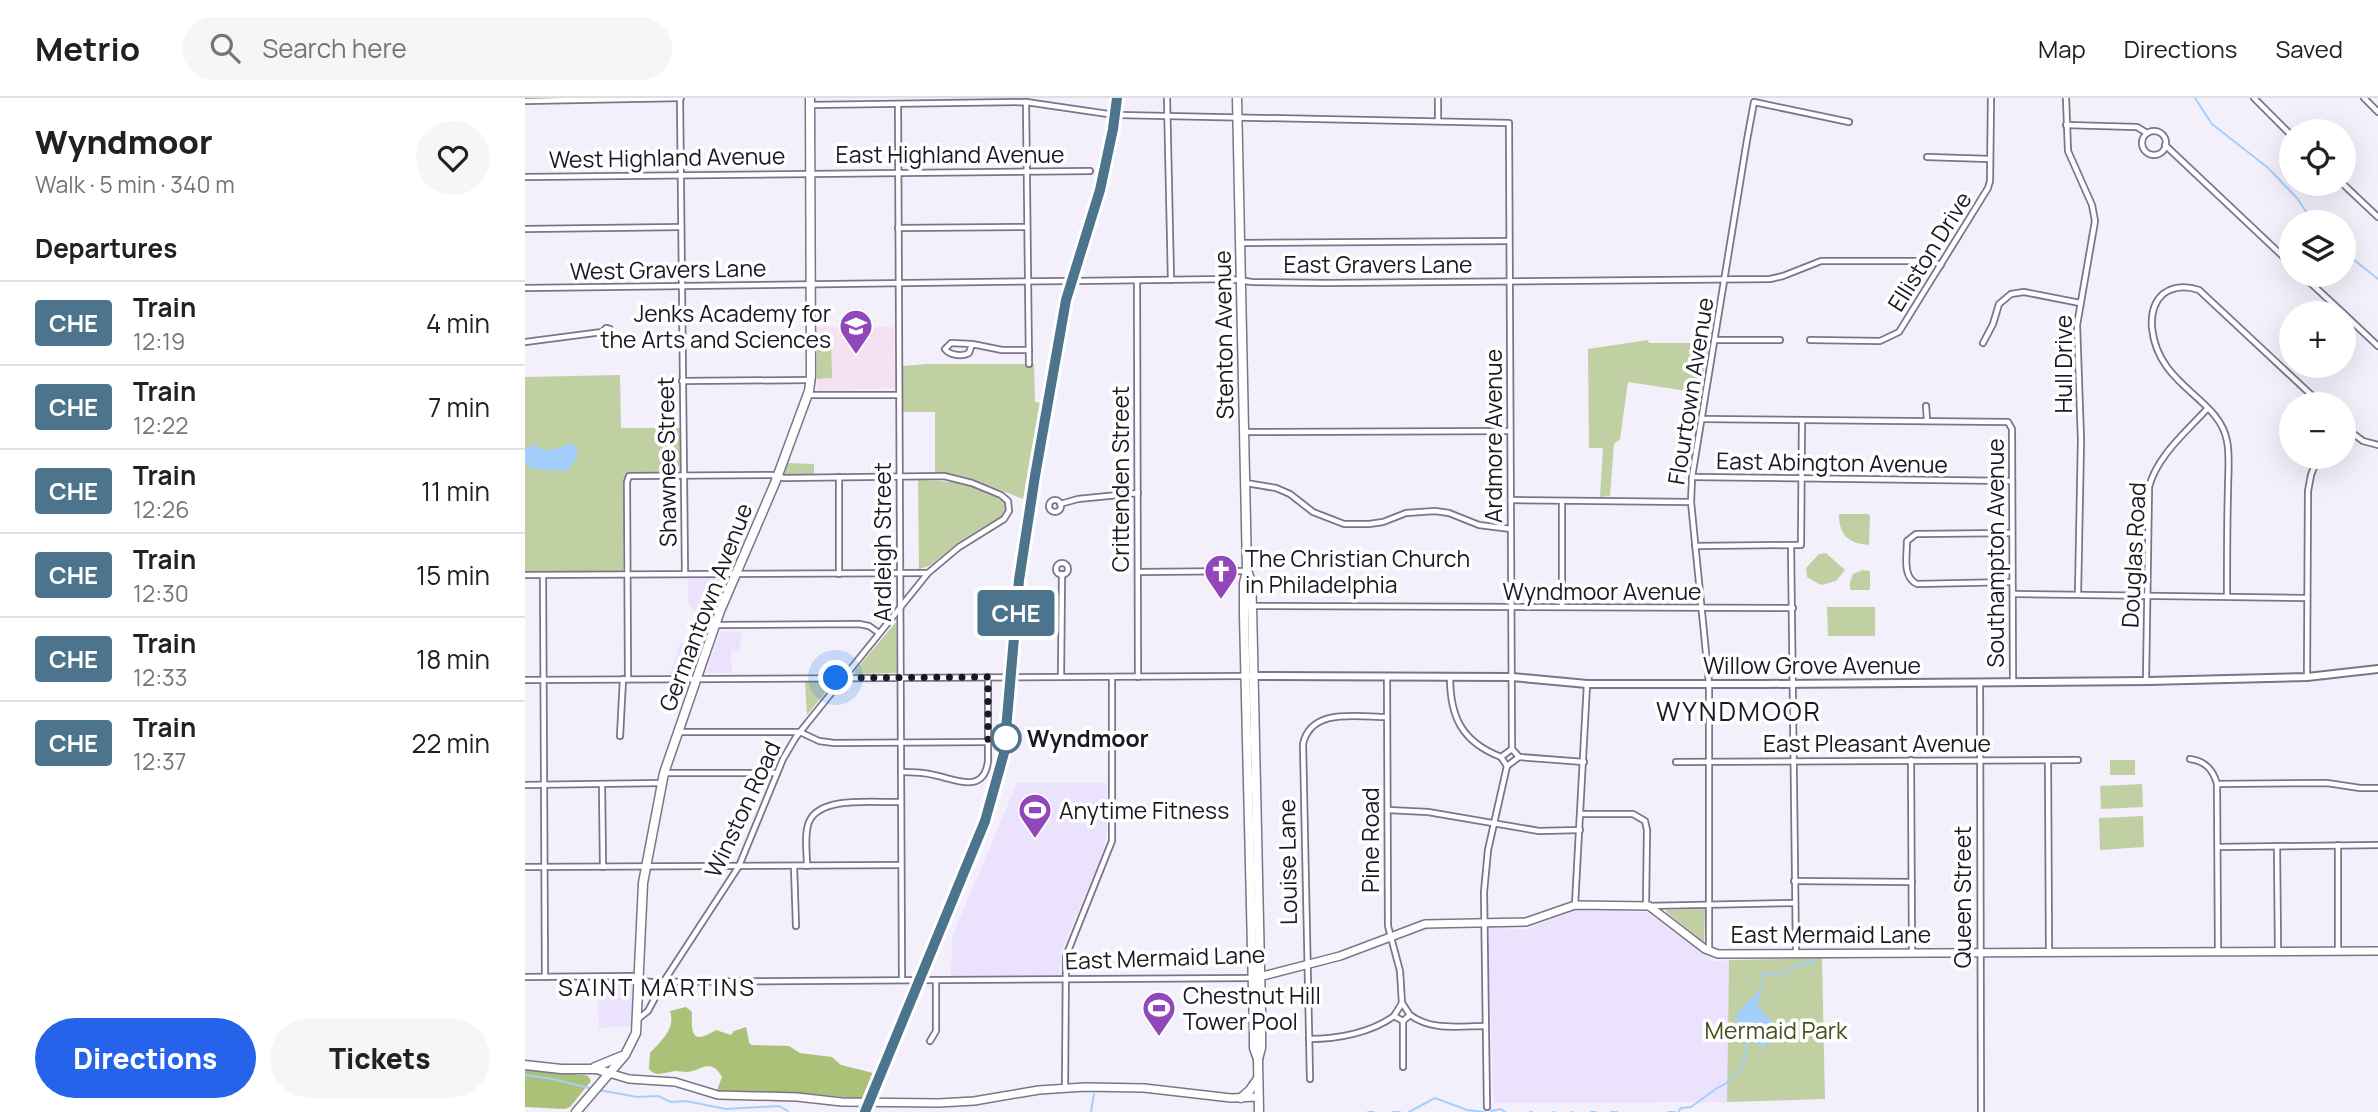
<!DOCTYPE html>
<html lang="en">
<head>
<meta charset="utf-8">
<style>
	:root { --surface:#fff; --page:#f6f6f6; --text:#202124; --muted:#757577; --line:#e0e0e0; --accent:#2563eb }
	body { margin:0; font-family:Manrope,sans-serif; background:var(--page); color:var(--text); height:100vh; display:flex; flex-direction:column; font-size:26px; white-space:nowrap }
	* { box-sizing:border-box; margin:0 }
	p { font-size:23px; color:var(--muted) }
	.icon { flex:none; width:38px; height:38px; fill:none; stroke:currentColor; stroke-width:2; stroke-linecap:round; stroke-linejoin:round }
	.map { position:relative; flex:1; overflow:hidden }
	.details { display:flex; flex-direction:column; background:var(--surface); width:525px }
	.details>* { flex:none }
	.badge { padding:0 14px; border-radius:5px; font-size:24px; line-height:46px }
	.tools { position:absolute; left:1754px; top:21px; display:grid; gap:14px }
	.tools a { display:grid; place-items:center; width:77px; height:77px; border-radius:50%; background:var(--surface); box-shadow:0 7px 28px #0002; font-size:35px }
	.you { position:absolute; width:35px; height:35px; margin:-18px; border:5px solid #fff; border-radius:50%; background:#1a73e8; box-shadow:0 0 0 10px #1a73e833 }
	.map>.badge { position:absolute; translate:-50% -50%; box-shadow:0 0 0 4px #fff }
	h2 { padding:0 35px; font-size:26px; line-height:63px }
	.round { display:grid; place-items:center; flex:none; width:74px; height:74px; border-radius:37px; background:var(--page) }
	.head { display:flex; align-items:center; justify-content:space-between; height:119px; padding:0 35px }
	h1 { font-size:33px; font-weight:800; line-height:52px }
	.action { display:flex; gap:14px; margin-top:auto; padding:14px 35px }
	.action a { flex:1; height:80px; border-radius:42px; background:var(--accent); color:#fff; font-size:28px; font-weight:800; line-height:80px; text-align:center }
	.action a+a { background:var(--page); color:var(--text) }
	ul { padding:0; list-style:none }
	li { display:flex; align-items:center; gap:21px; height:84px; padding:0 35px; border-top:2px solid var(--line) }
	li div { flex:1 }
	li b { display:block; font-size:26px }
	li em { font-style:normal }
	li .badge { min-width:77px; font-weight:700; text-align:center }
	header { display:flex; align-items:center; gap:42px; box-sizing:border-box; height:98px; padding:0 35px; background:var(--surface); border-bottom:2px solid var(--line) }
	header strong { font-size:33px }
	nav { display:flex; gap:38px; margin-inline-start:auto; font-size:24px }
	.search { width:490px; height:63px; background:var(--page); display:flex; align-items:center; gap:18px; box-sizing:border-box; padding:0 24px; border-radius:38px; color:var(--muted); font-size:26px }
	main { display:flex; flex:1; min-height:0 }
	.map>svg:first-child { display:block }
	.built { fill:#ebe2fe }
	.education { fill:#f4e1f2 }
	.green { fill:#c1d0a3 }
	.forest { fill:#abc178 }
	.water { fill:#a4cffd }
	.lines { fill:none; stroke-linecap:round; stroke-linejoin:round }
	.stream { stroke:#a4cffd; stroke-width:2 }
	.minor-casing { stroke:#7c748c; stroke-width:8 }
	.tertiary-casing { stroke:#7c748c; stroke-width:10 }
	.secondary-casing { stroke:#7c748c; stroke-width:10 }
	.primary-casing { stroke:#7c748c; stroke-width:11 }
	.minor { stroke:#fff; stroke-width:4.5 }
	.tertiary { stroke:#fff; stroke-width:6 }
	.secondary { stroke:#fff; stroke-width:7 }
	.primary { stroke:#fff; stroke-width:8 }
	.rail { stroke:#69656f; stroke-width:2; stroke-dasharray:3.5 7; stroke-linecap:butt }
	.minor-bridge-casing { stroke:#7c748c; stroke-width:8; stroke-linecap:butt }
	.minor-bridge { stroke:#fff; stroke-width:4.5 }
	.line-casing { stroke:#fff; stroke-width:16 }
	.line { stroke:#4c748c; stroke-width:10 }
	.walk { stroke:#1c1822; stroke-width:7; stroke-dasharray:0 12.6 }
	.stop-dot { fill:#fff; stroke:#4c748c; stroke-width:3.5 }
	.labels { text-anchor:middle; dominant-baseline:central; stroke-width:7; stroke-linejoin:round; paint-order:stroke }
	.street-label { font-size:23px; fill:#1c1822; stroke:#fff }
	.poi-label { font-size:23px; fill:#1c1822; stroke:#fff; text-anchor:start }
	.stop-label { font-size:23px; font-weight:bold; fill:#1c1822; stroke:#fff; text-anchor:start }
	.park-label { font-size:23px; fill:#42501b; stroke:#fff }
	.neighbourhood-label { font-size:24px; letter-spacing:2px; fill:#1c1822; stroke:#fff }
	.quarter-label { font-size:26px; letter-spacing:2px; fill:#1c1822; stroke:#fff }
</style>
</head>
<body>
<header>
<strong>Metrio</strong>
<div class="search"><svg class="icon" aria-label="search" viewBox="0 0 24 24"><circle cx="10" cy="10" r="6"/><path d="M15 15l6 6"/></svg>Search here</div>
<nav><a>Map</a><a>Directions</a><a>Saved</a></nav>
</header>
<main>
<section class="details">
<div class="head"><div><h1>Wyndmoor</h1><p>Walk · 5 min · 340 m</p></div><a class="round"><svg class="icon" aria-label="heart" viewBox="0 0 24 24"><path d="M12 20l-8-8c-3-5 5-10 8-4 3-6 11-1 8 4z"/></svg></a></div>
<h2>Departures</h2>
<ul>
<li><span class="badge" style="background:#4c748c;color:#fff">CHE</span><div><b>Train</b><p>12:19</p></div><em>4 min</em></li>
<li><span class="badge" style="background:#4c748c;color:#fff">CHE</span><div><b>Train</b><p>12:22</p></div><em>7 min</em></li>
<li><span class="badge" style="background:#4c748c;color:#fff">CHE</span><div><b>Train</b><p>12:26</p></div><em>11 min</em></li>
<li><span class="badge" style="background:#4c748c;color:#fff">CHE</span><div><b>Train</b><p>12:30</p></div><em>15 min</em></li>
<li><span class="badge" style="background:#4c748c;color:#fff">CHE</span><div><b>Train</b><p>12:33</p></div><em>18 min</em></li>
<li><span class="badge" style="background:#4c748c;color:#fff">CHE</span><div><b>Train</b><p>12:37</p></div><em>22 min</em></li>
</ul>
<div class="action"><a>Directions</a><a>Tickets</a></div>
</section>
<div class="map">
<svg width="1853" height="1014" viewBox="0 0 1853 1014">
	<rect width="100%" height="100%" fill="#f3f0fb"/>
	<g class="built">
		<polygon points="203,480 165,576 145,576 155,545 160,545 165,529 173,514 167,511 163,504 163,481"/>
		<polygon points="196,533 216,534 215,553 206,553 207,575 181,575"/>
		<polygon points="492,685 582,685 582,731 579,753 537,851 534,877 426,878 427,839"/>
		<polygon points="1048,812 1122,814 1189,864 1204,862 1202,1004 969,1005 962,829 1001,832"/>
		<polygon points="72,885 108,885 107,928 74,930"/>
	</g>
	<polygon class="education" points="292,229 369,229 370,290 292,293"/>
	<g class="green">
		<polygon points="306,235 307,280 292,281 292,236"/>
		<polygon points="1123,242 1124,245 1184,245 1175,295 1103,284 1095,341 1089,346 1085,398 1075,399 1078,350 1064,350 1063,251"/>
		<polygon points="401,266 509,266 510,304 517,305 498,401 445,380 410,374 410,314 377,314 377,268"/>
		<polygon points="95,277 96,330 155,330 156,374 149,376 106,376 100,380 98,475 0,475 0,279"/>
		<polygon points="263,365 289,366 289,377 260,377 259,374"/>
		<path d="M393 382C418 382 463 386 480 405L481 413 477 418 435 443 404 468 394 471Z"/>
		<path d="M1314 416H1343L1345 418 1344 447C1323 445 1314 438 1314 416Z"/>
		<polygon points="1301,455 1320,472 1311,483 1296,487 1282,479 1281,470 1294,456"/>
		<polygon points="1338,472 1345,473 1345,492 1325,492 1325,484 1328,476"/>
		<polygon points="1302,509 1350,509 1350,538 1303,538"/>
		<polygon points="371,524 372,575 330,576 330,573"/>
		<polygon points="280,584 304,584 307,586 282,617"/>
		<rect x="1585" y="662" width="25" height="15"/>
		<polygon points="1617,686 1618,709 1576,711 1575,688"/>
		<polygon points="1618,718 1619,749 1575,752 1574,720"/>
		<polygon points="1180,811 1179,844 1141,814 1142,812"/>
		<polygon points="1297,860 1300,1001 1202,1004 1204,862"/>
	</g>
	<g class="forest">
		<path d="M161 909 167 914C166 936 167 947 191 932L206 937 209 933 221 929 224 944 226 947 264 948 275 955 307 959 316 967 348 975 339 1001 277 995 194 993 192 992 197 979C186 959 176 973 162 974 158 974 154 973 150 973 140 974 131 980 124 971L125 955C136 943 151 931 145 913Z"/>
		<polygon points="0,972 59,977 63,978 66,983 45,1009 40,1011 0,1009"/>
	</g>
	<g class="water">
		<path d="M46 346 52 349V360L42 373 8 371 0 365V351L10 347C24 358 31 349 46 346Z"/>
		<path d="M1233 895 1236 897 1232 907 1247 924 1246 929 1249 941 1241 948C1228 948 1207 932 1212 917 1214 912 1228 898 1233 895Z"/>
	</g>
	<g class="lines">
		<g class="stream">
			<polyline points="1670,0 1687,26 1742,69 1772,100 1788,124"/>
			<polyline points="1818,153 1853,181"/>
			<polyline points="1234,896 1239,875 1254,878 1270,869 1289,863"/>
			<polyline points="0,977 28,981 68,991"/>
			<polyline points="74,992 112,999 133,998 146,1004 161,1003 201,1011 254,1008 263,1013"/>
			<polyline points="966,1013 976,1011 980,1014"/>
			<polyline points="566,1014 569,996"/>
			<polyline points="843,1014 849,1014"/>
			<polyline points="868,1014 875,1014"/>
			<polyline points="884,1014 910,1000 942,1012 959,1014"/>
			<polyline points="1005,1014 1007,1014"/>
			<polyline points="1028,1014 1029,1014"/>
			<polyline points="1047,1014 1048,1014"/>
			<polyline points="1066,1014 1071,1014"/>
			<polyline points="1086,1014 1092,1014"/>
			<polyline points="1143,1014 1150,1014"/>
			<path d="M1153 1014 1156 1010 1166 1009 1192 990C1201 987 1216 974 1219 963 1220 956 1220 948 1223 942"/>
		</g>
		<defs>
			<g id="minor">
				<polyline points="155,0 160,476"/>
				<polyline points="642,0 646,182"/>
				<polyline points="913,0 913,22"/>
				<polyline points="1541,0 1543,53 1567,107 1570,123 1552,227 1556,342 1553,496"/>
				<polyline points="1729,0 1766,37"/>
				<polyline points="1839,0 1853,14"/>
				<polyline points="0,3 156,0"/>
				<polyline points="501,4 504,266"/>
				<polyline points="373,6 377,882"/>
				<polyline points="285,7 501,4 583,16"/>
				<polyline points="594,17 984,25 987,651"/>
				<polyline points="1541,27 1612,29 1622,35"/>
				<circle cx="1629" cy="45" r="12"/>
				<polyline points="1640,47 1766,166"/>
				<polyline points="1402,59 1465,61"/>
				<polyline points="0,79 565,73"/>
				<polyline points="1818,86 1853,119"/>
				<polyline points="373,130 502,129"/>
				<polyline points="0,131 156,129"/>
				<polyline points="716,145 984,143"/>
				<polyline points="1777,177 1818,215"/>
				<polyline points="612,182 613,579"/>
				<polyline points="549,183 705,181 727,184 801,185 1245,181 1258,178 1296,163 1406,163 1416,167"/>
				<polyline points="0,190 539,183"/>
				<polyline points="1818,215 1853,248"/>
				<polyline points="1190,242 1255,242"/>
				<polyline points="1285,242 1355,243 1374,234 1463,90 1465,83 1466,0"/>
				<polyline points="0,244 77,234 81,230 85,231 87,235 80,239 77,234"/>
				<polyline points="1458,245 1468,226 1474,206 1486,196 1499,194 1555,205"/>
				<path d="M447 246 444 255C437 259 424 257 420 251L426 245 447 246 477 252H504"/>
				<polyline points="157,283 286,282"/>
				<polyline points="284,297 374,297"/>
				<polyline points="1401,308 1402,322"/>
				<polyline points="1177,321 1483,324 1487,331 1488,584"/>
				<polyline points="1818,328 1838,343 1853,347"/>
				<polyline points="720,334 985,333"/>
				<polyline points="314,379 314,476"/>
				<polyline points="1167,379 1487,383"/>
				<polyline points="721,385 751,390 765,396 788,414 819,426 844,426 858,424 881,415 910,413 924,415 954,427 986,431"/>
				<polyline points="986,402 1166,404"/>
				<circle cx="530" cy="408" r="6"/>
				<polyline points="1037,403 1037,508"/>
				<polyline points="535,406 553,401 613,395"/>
				<polyline points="1170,448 1266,447"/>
				<circle cx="537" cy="471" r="6"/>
				<polyline points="614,474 721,473"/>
				<polyline points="0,477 402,475"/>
				<polyline points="18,477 20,879"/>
				<path d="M1487 484 1392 486C1377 479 1382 458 1382 443L1391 436 1487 435"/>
				<polyline points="1488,496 1781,500"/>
				<path d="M1702 498C1702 463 1702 427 1703 391 1703 376 1705 358 1702 343 1694 299 1633 289 1627 230 1626 217 1628 205 1638 196 1649 188 1662 188 1674 192L1796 306"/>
				<polyline points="727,508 1268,510"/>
				<polyline points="191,527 334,526 344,528 354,535"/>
				<polyline points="536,579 537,476"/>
				<polyline points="862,579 863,828 875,873 877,905"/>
				<path d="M925 579C925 619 937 644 976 659"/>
				<polyline points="1782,579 1783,393 1786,377 1793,359"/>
				<polyline points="103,581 102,384 104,378 247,377 259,380 419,378 447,385 476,397 483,403 484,413 479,421 434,449 403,475 271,639 258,661 214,768 139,883 123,913 113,921"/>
				<polyline points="0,582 720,578"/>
				<path d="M1621 583 1624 389C1632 358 1661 334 1682 311"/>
				<polyline points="1455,584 1456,1014"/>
				<polyline points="153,634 275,634 294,643 309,645 463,644"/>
				<polyline points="95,638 98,581"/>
				<polygon points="987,651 994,659 982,668 976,659"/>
				<polyline points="994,659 1059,664"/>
				<path d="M1665 661C1680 663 1688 671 1692 686L1693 853"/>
				<polyline points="1386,662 1387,854"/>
				<polyline points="1523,662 1524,854"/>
				<polyline points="1151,664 1553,662"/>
				<path d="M376 674C387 674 398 674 409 677 430 681 459 697 463 663V579"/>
				<polyline points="140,675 252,675"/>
				<polyline points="77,686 78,769"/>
				<polyline points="1692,686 1802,685 1835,690 1853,690"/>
				<polyline points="0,687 136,685"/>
				<polyline points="863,712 903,714 1014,733 1055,732"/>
				<polyline points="1056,716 1108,716 1120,723 1122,732 1121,808 1270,805"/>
				<polyline points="1813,747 1813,852"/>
				<polyline points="1752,748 1753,853"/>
				<polyline points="1693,749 1853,747"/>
				<polyline points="269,768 271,828"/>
				<path d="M282 768C282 755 279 736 284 724 295 697 352 705 376 704"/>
				<polyline points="0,769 376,767"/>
				<polyline points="1269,783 1387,784"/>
				<polyline points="1050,807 1062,586"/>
				<polyline points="1184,852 1184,585 1166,404 1167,379 1222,42 1229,4 1324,24"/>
				<polyline points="1271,856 1266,447 1276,447 1277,322"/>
				<polyline points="0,879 108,878 118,883 126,884 727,880"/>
				<polygon points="877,905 885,917 878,923 869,918"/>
				<path d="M885 917C907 933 933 928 960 928"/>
				<polyline points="878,923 878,969"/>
				<path d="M784 941C812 941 846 935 869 918"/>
				<polyline points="405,943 411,933 411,882"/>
				<path d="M785 981 778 646C786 609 833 619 862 619"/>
				<polyline points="540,990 541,858 587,743 587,579"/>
				<polyline points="962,1009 959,794 963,752 982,668"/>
			</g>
			<polyline id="tertiary" points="725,578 987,579 1062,586 1238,586 1623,583 1782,579 1853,571"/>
			<g id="secondary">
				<polyline points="730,880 815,858 900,826 1001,824 1050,807 1124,808 1180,851 1193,856 1853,853"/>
				<polyline points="84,975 104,981 150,984 193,997 272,999 317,1004 414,1005 449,1003 514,992 560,989 619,990 706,1000 734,999"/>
			</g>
			<g id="primary">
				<polyline points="712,0 722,473 719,485 719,517 729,933 729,950 733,961 734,1014"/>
				<polyline points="723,475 726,484 727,508 736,914 736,950 733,961"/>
				<polyline points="0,967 36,971 72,971 84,975"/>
				<polyline points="70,969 97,958"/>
				<polyline points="716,1000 725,992 732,982"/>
				<polyline points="51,1014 100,957 111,935 118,785 139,675 195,513 250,385 284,293 286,278 285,0"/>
			</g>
		</defs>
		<use href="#minor" class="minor-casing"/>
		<use href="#tertiary" class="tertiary-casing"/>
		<use href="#secondary" class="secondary-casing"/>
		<use href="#primary" class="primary-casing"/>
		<use href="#minor" class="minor"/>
		<use href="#tertiary" class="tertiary"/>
		<use href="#secondary" class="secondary"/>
		<use href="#primary" class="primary"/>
		<polyline class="rail" points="337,1014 451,737 473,668 490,489 501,411 538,202 573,89 581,53 589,0"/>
		<defs>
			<g id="minor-bridge">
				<polyline points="583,16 594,17"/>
				<polyline points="539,183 549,183"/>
			</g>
		</defs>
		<use href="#minor-bridge" class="minor-bridge-casing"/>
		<use href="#minor-bridge" class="minor-bridge"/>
	</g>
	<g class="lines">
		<defs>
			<polyline id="line" points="340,1014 460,723 479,655 494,482 510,378 541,202 575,92 588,31 592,0"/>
		</defs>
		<use href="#line" class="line-casing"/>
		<use href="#line" class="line"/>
		<polyline class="walk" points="311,580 463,579 463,644 481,640"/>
	</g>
	<defs>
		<symbol id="school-pin" viewBox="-11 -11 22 30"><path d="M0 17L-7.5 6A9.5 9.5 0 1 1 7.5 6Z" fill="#9247b9" stroke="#fff"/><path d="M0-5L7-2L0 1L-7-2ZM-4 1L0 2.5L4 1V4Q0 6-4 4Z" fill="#fff"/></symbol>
		<symbol id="church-pin" viewBox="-11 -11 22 30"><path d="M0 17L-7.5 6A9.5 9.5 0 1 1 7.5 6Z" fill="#9247b9" stroke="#fff"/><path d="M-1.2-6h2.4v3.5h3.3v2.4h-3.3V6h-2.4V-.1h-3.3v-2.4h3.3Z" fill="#fff"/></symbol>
		<symbol id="stadium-pin" viewBox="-11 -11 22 30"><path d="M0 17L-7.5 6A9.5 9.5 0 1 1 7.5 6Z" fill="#9247b9" stroke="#fff"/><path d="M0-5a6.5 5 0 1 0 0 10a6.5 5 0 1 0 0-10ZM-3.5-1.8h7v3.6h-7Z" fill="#fff"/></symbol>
	</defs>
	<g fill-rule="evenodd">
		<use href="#school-pin" x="312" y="209" width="38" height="52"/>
		<use href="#church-pin" x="677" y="454" width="38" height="52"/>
		<use href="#stadium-pin" x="491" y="693" width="38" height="52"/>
		<use href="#stadium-pin" x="615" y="891" width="38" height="52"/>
	</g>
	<circle class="stop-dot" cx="481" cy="640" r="14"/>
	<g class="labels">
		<g class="street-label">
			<text x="425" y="56">East Highland Avenue</text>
			<text transform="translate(142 59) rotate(-1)">West Highland Avenue</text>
			<text transform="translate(1404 153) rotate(-58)">Elliston Drive</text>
			<text x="853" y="166">East Gravers Lane</text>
			<text transform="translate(143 171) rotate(-1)">West Gravers Lane</text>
			<text transform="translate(698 237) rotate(-91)">Stenton Avenue</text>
			<text transform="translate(1538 266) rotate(-90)">Hull Drive</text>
			<text transform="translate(1165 293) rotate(-81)">Flourtown Avenue</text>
			<text transform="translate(968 338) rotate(-90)">Ardmore Avenue</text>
			<text transform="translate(141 364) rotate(-91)">Shawnee Street</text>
			<text transform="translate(1307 364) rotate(1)">East Abington Avenue</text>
			<text transform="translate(595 381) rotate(-90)">Crittenden Street</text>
			<text transform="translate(357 444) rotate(-90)">Ardleigh Street</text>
			<text transform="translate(1470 455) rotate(-90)">Southampton Avenue</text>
			<text transform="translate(1608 457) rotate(-87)">Douglas Road</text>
			<text x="1077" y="493">Wyndmoor Avenue</text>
			<text transform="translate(180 509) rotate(-69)">Germantown Avenue</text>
			<text x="1287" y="567">Willow Grove Avenue</text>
			<text x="1352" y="645">East Pleasant Avenue</text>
			<text transform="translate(217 711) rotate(-65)">Winston Road</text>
			<text transform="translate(845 742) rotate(-90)">Pine Road</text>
			<text transform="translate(762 764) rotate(-91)">Louise Lane</text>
			<text transform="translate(1437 799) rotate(-90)">Queen Street</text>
			<text x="1306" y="836">East Mermaid Lane</text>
			<text transform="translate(640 859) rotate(-2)">East Mermaid Lane</text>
		</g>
		<g class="poi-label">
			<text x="306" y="215" text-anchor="end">Jenks Academy for<tspan x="306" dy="26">the Arts and Sciences</tspan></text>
			<text x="720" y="460">The Christian Church<tspan x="720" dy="26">in Philadelphia</tspan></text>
			<text x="534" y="712">Anytime Fitness</text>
			<text x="658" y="897">Chestnut Hill<tspan x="658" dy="26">Tower Pool</tspan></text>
		</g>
		<g class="stop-label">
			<text x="502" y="640">Wyndmoor</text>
		</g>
		<g class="park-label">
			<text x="1251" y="932">Mermaid Park</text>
		</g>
		<g class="neighbourhood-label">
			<text x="132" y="888">SAINT MARTINS</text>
		</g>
		<g class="quarter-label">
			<text x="1214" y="613">WYNDMOOR</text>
		</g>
	</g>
</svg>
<div class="tools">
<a><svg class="icon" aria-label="locate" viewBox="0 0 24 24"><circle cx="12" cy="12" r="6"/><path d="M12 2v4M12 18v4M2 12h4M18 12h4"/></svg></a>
<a><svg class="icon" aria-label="layers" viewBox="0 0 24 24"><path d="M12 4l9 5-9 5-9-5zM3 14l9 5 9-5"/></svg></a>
<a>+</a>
<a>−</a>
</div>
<div class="you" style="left:311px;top:580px"></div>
<b class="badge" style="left:491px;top:515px;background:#4c748c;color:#fff">CHE</b>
</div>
</main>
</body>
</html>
